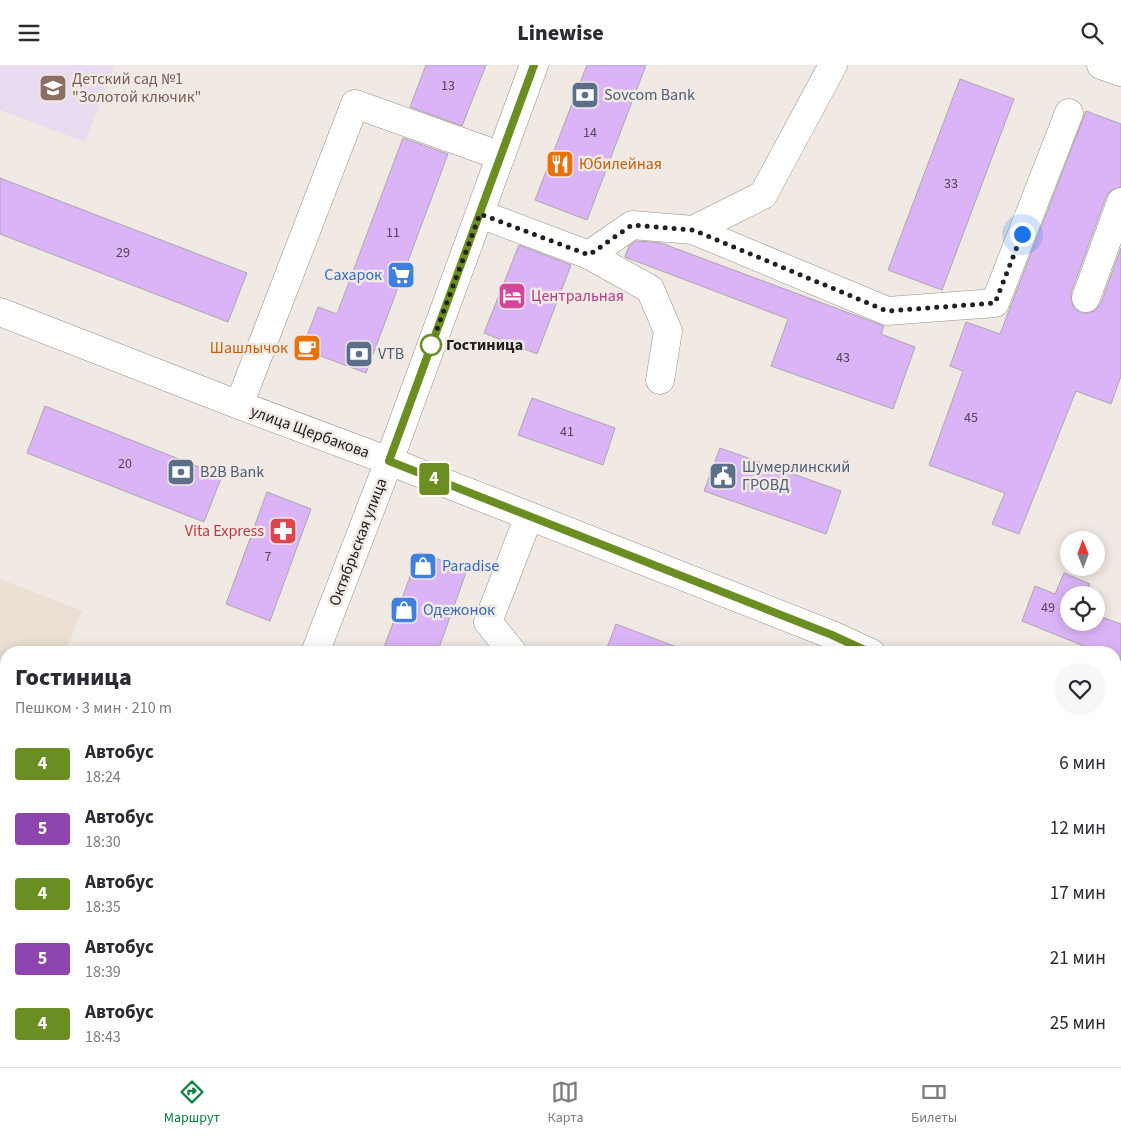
<!DOCTYPE html>
<html lang="ru">
<head>
<meta charset="utf-8">
<style>
	:root { --surface:#fff; --page:#f7f7f7; --text:#2b2b33; --muted:#7c7c81; --line:#e1e1e2; --accent:#0b8043 }
	body { margin:0; font-family:"Source Sans 3",sans-serif; background:var(--page); color:var(--text); height:100vh; display:flex; flex-direction:column; font-size:19px; white-space:nowrap }
	* { box-sizing:border-box; margin:0 }
	p { font-size:16px; color:var(--muted) }
	.icon { flex:none; width:28px; height:28px; fill:none; stroke:currentColor; stroke-width:2; stroke-linecap:round; stroke-linejoin:round }
	.map { position:relative; flex:1; overflow:hidden }
	.drawer { position:absolute; left:0px; top:581px; width:1121px; height:421px; display:flex; flex-direction:column; background:var(--surface); border-radius:20px 20px 0 0; box-shadow:0 2px 12px #0003 }
	.drawer>* { flex:none }
	.badge { padding:0 10px; border-radius:4px; font-size:18px; line-height:32px }
	.needle { width:32px; rotate:359deg }
	.fabs { position:absolute; left:1060px; top:466px; display:grid; gap:10px }
	.fabs a { display:grid; place-items:center; width:45px; height:45px; border-radius:50%; background:var(--surface); box-shadow:0 2px 12px #0003; font-size:25px }
	.you { position:absolute; width:25px; height:25px; margin:-12px; border:4px solid #fff; border-radius:50%; background:#1a73e8; box-shadow:0 0 0 8px #1a73e833 }
	.map>.badge { position:absolute; translate:-50% -50%; box-shadow:0 0 0 2px #fff }
	.round { display:grid; place-items:center; flex:none; width:52px; height:52px; border-radius:26px; background:var(--page) }
	.summary { display:flex; align-items:center; justify-content:space-between; height:85px; padding:0 15px }
	h1 { font-size:24px; font-weight:800; line-height:38px }
	ul { padding:0; list-style:none }
	li { display:flex; align-items:center; gap:15px; height:65px; padding:0 15px }
	li div { flex:1 }
	li b { display:block; font-size:19px }
	li em { font-style:normal }
	li .badge { min-width:55px; font-weight:700; text-align:center }
	header { display:flex; justify-content:space-between; align-items:center; height:65px; padding:0 15px; background:var(--surface); font-size:22px; font-weight:800 }
	.tabs { display:flex; justify-content:space-around; align-items:center; height:70px; border-top:1px solid var(--line); background:var(--surface); font-size:14px; color:var(--muted) }
	.tabs a { display:grid; justify-items:center; gap:2px }
	.tabs .active { color:var(--accent) }
	.map>svg:first-child { display:block }
	.built { fill:#ecdfd4 }
	.education { fill:#e7dcf0 }
	.building { fill:#dbb4f7; stroke:#aba7ad }
	.lines { fill:none; stroke-linecap:round; stroke-linejoin:round }
	.minor-casing { stroke:#95908b; stroke-width:29 }
	.major-casing { stroke:#95908b; stroke-width:29 }
	.minor { stroke:#fff; stroke-width:28 }
	.major { stroke:#fff; stroke-width:28 }
	.line-casing { stroke:#fff; stroke-width:11 }
	.line { stroke:#6b8e23; stroke-width:8 }
	.walk { stroke:#23211f; stroke-width:5; stroke-dasharray:0 9 }
	.stop-dot { fill:#fff; stroke:#6b8e23; stroke-width:2.5 }
	.labels { text-anchor:middle; dominant-baseline:central; stroke-width:5; stroke-linejoin:round; paint-order:stroke }
	.number-label { font-size:14px; fill:#514655 }
	.education-label { font-size:16px; fill:#785e54; stroke:#f0e9e4; text-anchor:start }
	.service-label { font-size:16px; fill:#4e5e75; stroke:#f0e9e4; text-anchor:start }
	.food-label { font-size:16px; fill:#c56008; stroke:#f0e9e4; text-anchor:start }
	.shop-label { font-size:16px; fill:#366cbe; stroke:#f0e9e4; text-anchor:start }
	.hotel-label { font-size:16px; fill:#b23c85; stroke:#f0e9e4; text-anchor:start }
	.stop-label { font-size:16px; font-weight:bold; fill:#23211f; stroke:#f0e9e4; text-anchor:start }
	.street-label { font-size:16px; fill:#23211f; stroke:#f0e9e4 }
	.health-label { font-size:16px; fill:#be3a42; stroke:#f0e9e4; text-anchor:end }
</style>
</head>
<body>
<header><svg class="icon" aria-label="menu" viewBox="0 0 24 24"><path d="M4 6h16M4 12h16M4 18h16"/></svg>Linewise<svg class="icon" aria-label="search" viewBox="0 0 24 24"><circle cx="10" cy="10" r="6"/><path d="M15 15l6 6"/></svg></header>
<div class="map">
<svg width="1121" height="1002" viewBox="0 0 1121 1002">
	<rect width="100%" height="100%" fill="#f0e9e4"/>
	<g class="built">
		<polygon points="0,514 82,546 65,587 6,588 6,739 0,755"/>
		<polygon points="840,996 1114,996 1121,999 1121,1002 838,1002"/>
	</g>
	<polygon class="education" points="0,0 114,0 85,77 0,45"/>
	<g class="building">
		<polygon points="426,0 486,0 462,61 410,42"/>
		<polygon points="587,0 646,0 587,155 535,135"/>
		<polygon points="960,14 1014,34 942,225 888,205"/>
		<polygon points="1086,46 1121,59 1121,122 1111,125 1106,132 1071,228 1071,235 1074,243 1081,248 1089,248 1096,245 1101,238 1121,183 1121,311 1111,339 1076,326 1019,469 992,459 1005,428 929,400 963,306 950,301 966,257 1000,269"/>
		<polygon points="403,73 448,89 366,308 302,284 318,242 337,249"/>
		<polygon points="0,113 247,208 228,257 0,169"/>
		<polygon points="636,176 661,178 884,261 881,269 915,282 893,344 771,301 788,254 625,192 629,181"/>
		<polygon points="519,180 571,200 537,289 484,268"/>
		<polygon points="532,333 615,363 603,400 518,370"/>
		<polygon points="45,341 222,411 204,457 27,388"/>
		<polygon points="720,383 841,426 826,469 704,426"/>
		<polygon points="267,427 311,444 270,556 226,539"/>
		<polygon points="419,487 467,505 437,588 382,588"/>
		<polygon points="1064,508 1090,519 1085,530 1069,530 1069,558 1096,558 1096,550 1121,559 1121,595 1115,593 1115,588 1101,588 1022,556 1035,521 1055,529"/>
		<polygon points="616,559 687,586 687,588 605,588"/>
	</g>
	<g class="lines">
		<defs>
			<g id="minor">
				<polyline points="1101,0 1121,7"/>
				<polyline points="480,149 589,190 650,224 668,266 660,315"/>
				<polyline points="693,165 887,246 995,238 1069,48"/>
				<polyline points="589,190 632,160 693,165 763,130 833,0"/>
				<polyline points="1086,233 1121,137"/>
				<polyline points="239,340 355,39 501,91"/>
				<polyline points="513,588 488,557 529,451"/>
				<polyline points="0,981 6,984"/>
				<polyline points="41,996 56,1002"/>
				<polyline points="493,996 508,1002"/>
				<polyline points="317,1002 320,996"/>
			</g>
			<g id="major">
				<polyline points="0,247 239,340 389,396 832,570 871,588"/>
				<polyline points="315,588 389,396 534,0"/>
				<polyline points="1115,708 1121,712"/>
				<polyline points="154,1002 156,996"/>
			</g>
		</defs>
		<use href="#minor" class="minor-casing"/>
		<use href="#major" class="major-casing"/>
		<use href="#minor" class="minor"/>
		<use href="#major" class="major"/>
	</g>
	<g class="lines">
		<defs>
			<polyline id="line" points="534,0 389,396 832,570 871,588"/>
		</defs>
		<use href="#line" class="line-casing"/>
		<use href="#line" class="line"/>
		<polyline class="walk" points="431,280 480,149 589,190 632,160 693,165 887,246 995,238 1022,169"/>
	</g>
	<defs>
		<symbol id="school-square" viewBox="-11 -11 22 22"><rect x="-9" y="-9" width="18" height="18" rx="4" fill="#8d6e63" stroke="#f0e9e4"/><path d="M0-5L7-2L0 1L-7-2ZM-4 1L0 2.5L4 1V4Q0 6-4 4Z" fill="#fff"/></symbol>
		<symbol id="bank-square" viewBox="-11 -11 22 22"><rect x="-9" y="-9" width="18" height="18" rx="4" fill="#5c6f8a" stroke="#f0e9e4"/><path d="M-6-4H6V4H-6ZM0-2.3a2.3 2.3 0 1 0 0 4.6a2.3 2.3 0 1 0 0-4.6Z" fill="#fff"/></symbol>
		<symbol id="restaurant-square" viewBox="-11 -11 22 22"><rect x="-9" y="-9" width="18" height="18" rx="4" fill="#e8710a" stroke="#f0e9e4"/><path d="M-5-6h1v4h1v-4h1v4h1v-4h1v5L-1.5 .5V6h-2V.5L-5-1ZM5-6V6H3V1.5H1.5Q1.5-4 5-6Z" fill="#fff"/></symbol>
		<symbol id="supermarket-square" viewBox="-11 -11 22 22"><rect x="-9" y="-9" width="18" height="18" rx="4" fill="#3f7fe0" stroke="#f0e9e4"/><path d="M-6-5.5h2.5l.6 2H6L4.5 2H-2.5L-4.4-4H-6ZM-1.5 3.2a1.3 1.3 0 1 0 .1 0ZM3 3.2a1.3 1.3 0 1 0 .1 0Z" fill="#fff"/></symbol>
		<symbol id="hotel-square" viewBox="-11 -11 22 22"><rect x="-9" y="-9" width="18" height="18" rx="4" fill="#d1479c" stroke="#f0e9e4"/><path d="M-6-4.5h1.5V1H6V5H4.5V3h-9V5H-6ZM-4 0a1.8 1.8 0 1 1 3.6 0ZM.5 0V-2.5h3Q6-2.5 6 0Z" fill="#fff"/></symbol>
		<symbol id="cafe-square" viewBox="-11 -11 22 22"><rect x="-9" y="-9" width="18" height="18" rx="4" fill="#e8710a" stroke="#f0e9e4"/><path d="M-5.5-4.5H6V0H3Q3 3.5 0 3.5H-2.5Q-5.5 3.5-5.5 0ZM3-3.2v2h1.7v-2ZM-6 4.5H4V6H-6Z" fill="#fff"/></symbol>
		<symbol id="civic-square" viewBox="-11 -11 22 22"><rect x="-9" y="-9" width="18" height="18" rx="4" fill="#5c6f8a" stroke="#f0e9e4"/><path d="M-.6-6.5H3V-4.5H.6V-3L4-1V1h2V6H-6V1h2V-1L-.6-3ZM-1.2 2.5V6h2.4V2.5Z" fill="#fff"/></symbol>
		<symbol id="pharmacy-square" viewBox="-11 -11 22 22"><rect x="-9" y="-9" width="18" height="18" rx="4" fill="#e0444e" stroke="#f0e9e4"/><path d="M-2-6h4v4h4v4h-4v4h-4v-4h-4v-4h4Z" fill="#fff"/></symbol>
		<symbol id="shop-square" viewBox="-11 -11 22 22"><rect x="-9" y="-9" width="18" height="18" rx="4" fill="#3f7fe0" stroke="#f0e9e4"/><path d="M-5-2.5h2.3a2.7 3.5 0 0 1 5.4 0H5L5.5 6h-11ZM-1.5-2.5h3a1.5 2.3 0 0 0-3 0Z" fill="#fff"/></symbol>
	</defs>
	<g fill-rule="evenodd">
		<use href="#school-square" x="37" y="7" width="32" height="32"/>
		<use href="#bank-square" x="569" y="14" width="32" height="32"/>
		<use href="#restaurant-square" x="544" y="83" width="32" height="32"/>
		<use href="#supermarket-square" x="385" y="194" width="32" height="32"/>
		<use href="#hotel-square" x="496" y="215" width="32" height="32"/>
		<use href="#cafe-square" x="291" y="267" width="32" height="32"/>
		<use href="#bank-square" x="343" y="273" width="32" height="32"/>
		<use href="#bank-square" x="165" y="391" width="32" height="32"/>
		<use href="#civic-square" x="707" y="395" width="32" height="32"/>
		<use href="#pharmacy-square" x="267" y="450" width="32" height="32"/>
		<use href="#shop-square" x="407" y="485" width="32" height="32"/>
		<use href="#shop-square" x="388" y="529" width="32" height="32"/>
	</g>
	<circle class="stop-dot" cx="431" cy="280" r="10"/>
	<g class="labels">
		<g class="number-label">
			<text x="448" y="21">13</text>
			<text x="590" y="68">14</text>
			<text x="951" y="119">33</text>
			<text x="393" y="168">11</text>
			<text x="123" y="188">29</text>
			<text x="843" y="293">43</text>
			<text x="971" y="353">45</text>
			<text x="567" y="367">41</text>
			<text x="125" y="399">20</text>
			<text x="268" y="492">7</text>
			<text x="1048" y="543">49</text>
		</g>
		<g class="education-label">
			<text x="72" y="14">Детский сад №1<tspan x="72" dy="18">"Золотой ключик"</tspan></text>
		</g>
		<g class="service-label">
			<text x="604" y="30">Sovcom Bank</text>
			<text x="378" y="289">VTB</text>
			<text x="742" y="402">Шумерлинский<tspan x="742" dy="18">ГРОВД</tspan></text>
			<text x="200" y="407">B2B Bank</text>
		</g>
		<g class="food-label">
			<text x="579" y="99">Юбилейная</text>
			<text x="288" y="283" text-anchor="end">Шашлычок</text>
		</g>
		<g class="shop-label">
			<text x="382" y="210" text-anchor="end">Сахарок</text>
			<text x="442" y="501">Paradise</text>
			<text x="423" y="545">Одежонок</text>
		</g>
		<g class="hotel-label">
			<text x="531" y="231">Центральная</text>
		</g>
		<g class="stop-label">
			<text x="446" y="280">Гостиница</text>
		</g>
		<g class="street-label">
			<text transform="translate(310 367) rotate(20)">улица Щербакова</text>
			<text transform="translate(358 477) rotate(-69)">Октябрьская улица</text>
		</g>
		<g class="health-label">
			<text x="264" y="466">Vita Express</text>
		</g>
	</g>
</svg>
<div class="fabs">
<a><svg class="needle" viewBox="-14 -14 28 28"><path d="M0-13l5 13h-10z" fill="#e53935"/><path d="M0 13l5-13h-10z" fill="#7c7c81"/></svg></a>
<a><svg class="icon" aria-label="locate" viewBox="0 0 24 24"><circle cx="12" cy="12" r="6"/><path d="M12 2v4M12 18v4M2 12h4M18 12h4"/></svg></a>
</div>
<div class="you" style="left:1022px;top:169px"></div>
<b class="badge" style="left:434px;top:414px;background:#6b8e23;color:#fff">4</b>
<section class="drawer">
<div class="summary"><div><h1>Гостиница</h1><p>Пешком · 3 мин · 210 m</p></div><a class="round"><svg class="icon" aria-label="heart" viewBox="0 0 24 24"><path d="M12 20l-8-8c-3-5 5-10 8-4 3-6 11-1 8 4z"/></svg></a></div>
<ul>
<li><span class="badge" style="background:#6b8e23;color:#fff">4</span><div><b>Автобус</b><p>18:24</p></div><em>6 мин</em></li>
<li><span class="badge" style="background:#8e44ad;color:#fff">5</span><div><b>Автобус</b><p>18:30</p></div><em>12 мин</em></li>
<li><span class="badge" style="background:#6b8e23;color:#fff">4</span><div><b>Автобус</b><p>18:35</p></div><em>17 мин</em></li>
<li><span class="badge" style="background:#8e44ad;color:#fff">5</span><div><b>Автобус</b><p>18:39</p></div><em>21 мин</em></li>
<li><span class="badge" style="background:#6b8e23;color:#fff">4</span><div><b>Автобус</b><p>18:43</p></div><em>25 мин</em></li>
</ul>
</section>
</div>
<nav class="tabs">
<a class="active"><svg class="icon" aria-label="directions" viewBox="0 0 24 24"><path d="M12 3l9 9-9 9-9-9zM9 14v-3h6M13 9l2 2-2 2"/></svg>Маршрут</a>
<a><svg class="icon" aria-label="map" viewBox="0 0 24 24"><path d="M3 6l6-2 6 2 6-2v14l-6 2-6-2-6 2zM9 4v14M15 6v14"/></svg>Карта</a>
<a><svg class="icon" aria-label="tickets" viewBox="0 0 24 24"><path d="M3 7h18v10H3zM15 7v10"/></svg>Билеты</a>
</nav>
</body>
</html>
